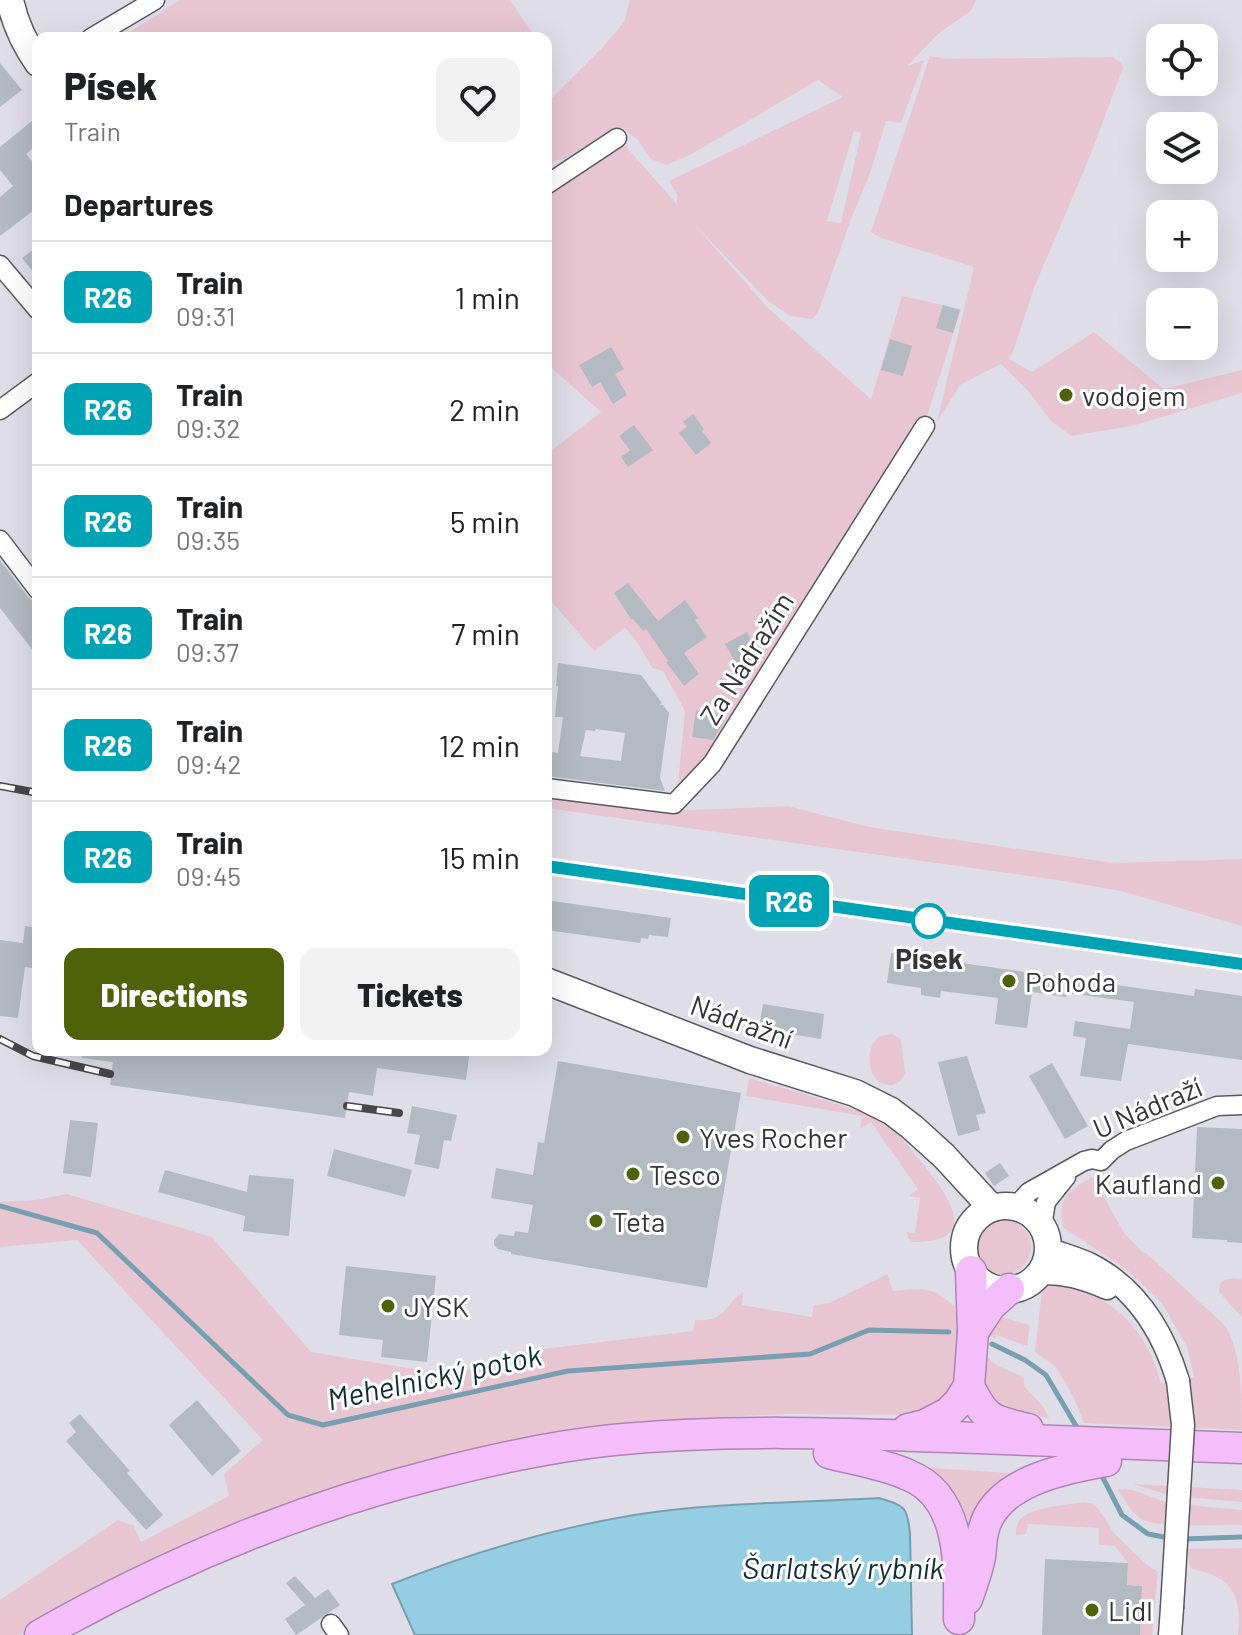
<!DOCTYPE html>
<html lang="en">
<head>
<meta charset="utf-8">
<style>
	:root { --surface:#fff; --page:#f2f2f2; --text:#202124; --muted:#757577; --line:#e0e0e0; --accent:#4f6109 }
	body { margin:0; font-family:Barlow,sans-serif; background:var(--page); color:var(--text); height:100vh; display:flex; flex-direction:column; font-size:30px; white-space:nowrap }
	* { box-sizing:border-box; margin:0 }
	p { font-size:26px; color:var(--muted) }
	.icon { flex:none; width:44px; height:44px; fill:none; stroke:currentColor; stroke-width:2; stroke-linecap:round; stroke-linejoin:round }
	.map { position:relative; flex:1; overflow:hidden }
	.sheet { position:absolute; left:32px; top:32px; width:520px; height:1024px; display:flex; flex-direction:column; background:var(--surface); border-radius:16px; box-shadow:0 8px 32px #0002 }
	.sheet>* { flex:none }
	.badge { padding:0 16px; border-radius:12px; font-size:28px; line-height:52px }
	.buttons { position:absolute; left:1146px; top:24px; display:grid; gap:16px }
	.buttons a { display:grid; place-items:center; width:72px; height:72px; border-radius:16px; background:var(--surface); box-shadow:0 8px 32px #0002; font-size:40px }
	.map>.badge { position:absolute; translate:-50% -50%; box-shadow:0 0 0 4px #fff }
	h2 { padding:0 32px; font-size:30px; line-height:72px }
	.round { display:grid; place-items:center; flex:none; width:84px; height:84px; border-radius:16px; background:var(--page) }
	.summary { display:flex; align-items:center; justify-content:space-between; height:136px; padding:0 32px }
	h1 { font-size:38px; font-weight:800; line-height:60px }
	.action { display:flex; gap:16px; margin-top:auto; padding:16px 32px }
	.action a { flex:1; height:92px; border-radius:16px; background:var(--accent); color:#fff; font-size:32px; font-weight:800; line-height:92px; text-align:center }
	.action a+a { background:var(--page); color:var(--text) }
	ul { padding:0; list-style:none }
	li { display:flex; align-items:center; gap:24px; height:112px; padding:0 32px; border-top:2px solid var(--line) }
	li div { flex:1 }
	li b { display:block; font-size:30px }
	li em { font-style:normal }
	li .badge { min-width:88px; font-weight:700; text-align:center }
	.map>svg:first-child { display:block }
	.green { fill:#e8c6d1; fill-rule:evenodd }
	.water { fill:#95cde2; stroke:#789faf; stroke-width:2 }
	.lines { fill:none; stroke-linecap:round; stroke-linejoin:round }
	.stream { stroke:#789faf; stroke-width:5 }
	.building { fill:#b4bac2; fill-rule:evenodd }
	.minor-casing { stroke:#5a5961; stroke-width:21 }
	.tertiary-casing { stroke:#5a5961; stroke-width:25 }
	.secondary-casing { stroke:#5a5961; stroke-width:29 }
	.trunk-casing { stroke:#af83b5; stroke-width:33 }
	.minor { stroke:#fff; stroke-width:18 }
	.tertiary { stroke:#fff; stroke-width:22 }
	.secondary { stroke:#fff; stroke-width:26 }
	.trunk { stroke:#f4befa; stroke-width:30 }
	.rail-casing { stroke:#47464a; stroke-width:8 }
	.rail { stroke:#fff; stroke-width:5; stroke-dasharray:15; stroke-linecap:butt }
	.tertiary-bridge-casing { stroke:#5a5961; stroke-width:25; stroke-linecap:butt }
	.tertiary-bridge { stroke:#fff; stroke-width:22 }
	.line-casing { stroke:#fff; stroke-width:18 }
	.line { stroke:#00a3b4; stroke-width:12 }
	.poi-dot { fill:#4f6109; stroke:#fff; stroke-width:3 }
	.stop-dot { fill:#fff; stroke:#00a3b4; stroke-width:4 }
	.labels { text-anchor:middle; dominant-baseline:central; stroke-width:6; stroke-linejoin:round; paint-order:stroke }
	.poi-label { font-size:28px; fill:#353438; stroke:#fff; text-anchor:start }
	.street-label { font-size:28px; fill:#353438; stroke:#fff }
	.stop-label { font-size:28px; font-weight:bold; fill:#353438; stroke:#fff }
	.water-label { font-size:30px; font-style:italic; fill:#112d37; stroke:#fff }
</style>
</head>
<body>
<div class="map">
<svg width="1242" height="1635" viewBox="0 0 1242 1635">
	<rect width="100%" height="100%" fill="#dfdee8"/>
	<g class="green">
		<polygon points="179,0 510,0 536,38 121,38"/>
		<path d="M630 0H976L971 11 939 33 907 66 924 60 901 123 886 121 871 171 851 219 818 313 812 319 790 316 768 301 693 223 768 308 871 399 902 296 961 309 919 441 736 729 677 794 685 711 663 671 652 668 637 642 625 628 594 651 546 595V455L601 412 546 363V180L619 139 677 204V195L669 181 843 97 818 80 690 155 666 165 651 159 638 140 622 128 615 129 566 158 546 163V104L602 48 624 22ZM854 131 861 133 841 223 827 221Z"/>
		<polygon points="930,56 947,59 1112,57 1121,63 1123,68 1090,156 1034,288 1013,352 1009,359 1032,372 1094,332 1164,389 1242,370 1242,393 1132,426 1071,436 1051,421 1028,391 1001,364 960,385 937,422 974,267 881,238 871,232"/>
		<polygon points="546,795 671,811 788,806 869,827 1114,863 1242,859 1242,926 1121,891 1057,880 546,808"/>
		<path d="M892 1034 901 1039 905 1073C903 1077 901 1081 897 1083 893 1086 888 1085 885 1084 866 1080 865 1045 879 1037 881 1036 890 1034 892 1034Z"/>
		<path d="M749 1078C773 1085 797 1092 821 1099 836 1104 853 1108 868 1115 876 1120 886 1126 894 1132 907 1142 917 1157 927 1169 952 1201 979 1243 913 1242L908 1238 907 1232 915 1233 920 1198 909 1196 918 1189 871 1122 860 1129 862 1116 746 1096Z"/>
		<path d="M1093 1177 1124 1233 1142 1252 1146 1253 1217 1318C1242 1336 1242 1397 1242 1430L1084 1423 1073 1396 1055 1366 1035 1352 1042 1290C1059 1281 1074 1287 1090 1294 1130 1313 1150 1342 1161 1384L1194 1377 1187 1347 1162 1303 1126 1269 1064 1228C1055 1200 1069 1189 1093 1177Z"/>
		<path d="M67 1194 212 1237 311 1352 438 1373 483 1368 534 1350 693 1331 695 1320C727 1322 723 1305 743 1292L742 1305 812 1317 814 1305 829 1303 887 1274 893 1291C923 1289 931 1285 955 1307L959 1363 952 1390 948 1398 917 1415 788 1414 695 1418 606 1430 168 1556 18 1635H0V1600L118 1520 134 1526 141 1542 229 1496 224 1474 263 1440 77 1240 0 1247V1202L36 1200Z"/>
		<circle cx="1004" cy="1247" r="27"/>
		<path d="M1233 1278 1242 1279V1317L1219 1292C1219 1281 1223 1280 1233 1278Z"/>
		<polygon points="998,1316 1030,1325 1027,1346 996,1335 995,1340 993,1337 984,1335"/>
		<polygon points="983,1353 996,1365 1024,1377 1024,1386 1042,1405 1049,1418 1034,1416 1033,1421 1002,1415 981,1378"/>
		<polygon points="916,1467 1024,1474 969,1568"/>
		<polygon points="1133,1484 1242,1490 1242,1502 1171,1496"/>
		<path d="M1117 1489 1133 1490 1168 1503 1242 1510V1525C1220 1524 1158 1529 1141 1519 1131 1512 1124 1499 1117 1489Z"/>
		<path d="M1083 1502 1091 1503 1098 1508 1114 1533 1146 1564 1158 1572 1152 1635H1140L1142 1586 1127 1585 1128 1563 1115 1546 1099 1545V1528L1028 1524 1026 1534 1016 1535C1016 1528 1016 1522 1023 1517 1034 1507 1067 1505 1083 1502Z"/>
		<path d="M1242 1548V1635H1238C1242 1594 1232 1577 1192 1569L1189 1564V1556L1184 1555 1181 1549Z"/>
	</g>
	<path class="water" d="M879 1498C904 1506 907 1505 910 1533L912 1635H415L392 1584C470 1553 551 1529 634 1515 714 1502 798 1503 879 1498Z"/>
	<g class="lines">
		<g class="stream">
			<polyline points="0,1206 97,1233 288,1415 323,1425 568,1371 810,1354 869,1330 949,1332"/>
			<polyline points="992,1344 1025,1360 1046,1375 1079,1431"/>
			<polyline points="1100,1472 1122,1515 1148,1534 1169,1538"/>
			<polyline points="1183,1539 1242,1537"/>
		</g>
	</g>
	<g class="building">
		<polygon points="0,63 22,90 0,107"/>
		<polygon points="38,116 38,144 26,154 38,168 38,207 0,236 0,197 13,186 0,170 0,147"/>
		<polygon points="38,246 38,278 22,258"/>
		<polygon points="943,305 960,310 953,333 936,328"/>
		<polygon points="890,339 912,346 903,376 881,370"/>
		<polygon points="611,347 624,369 615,374 627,395 613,404 600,382 592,387 579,365"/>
		<polygon points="693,414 704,429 702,431 711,443 696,455 679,433 687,427 683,422"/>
		<polygon points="634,425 653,450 628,467 621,457 630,450 619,436"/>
		<polygon points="0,560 28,597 38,606 38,657 0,608"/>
		<polygon points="628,583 658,621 685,600 698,618 695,620 707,637 684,653 699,674 684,686 666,662 668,661 646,629 643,631 633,619 631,619 614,593"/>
		<polygon points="747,632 760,656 738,667 725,644"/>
		<path d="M558 663 641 675 662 703 659 705H663L669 713 660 778 665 791 546 776V751L558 753 563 717H555L558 686H556ZM596 729 625 733 621 761 580 756 586 730 595 731Z"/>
		<polygon points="696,710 720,714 720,720 725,720 713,740 692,737"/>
		<polygon points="546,900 671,918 668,937 649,935 648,939 641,938 640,943 546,930"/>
		<polygon points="25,926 38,928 32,968 25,967 18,1018 0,1016 0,940 23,943"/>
		<polygon points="891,953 1194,996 1195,989 1242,996 1242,1060 1128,1044 1121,1081 1080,1076 1086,1038 1073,1036 1075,1021 1130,1029 1134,1002 1067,993 1066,997 1032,992 1027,1028 995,1024 998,998 941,991 940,998 921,995 921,988 887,983"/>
		<polygon points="763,1004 824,1014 821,1039 759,1029"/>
		<polygon points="82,1050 470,1050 466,1080 377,1068 373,1096 349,1092 345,1118 110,1085 113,1062 82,1058"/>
		<polygon points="967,1056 986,1113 976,1115 980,1130 958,1136 938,1062"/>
		<polygon points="558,1061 741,1093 707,1288 511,1254 511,1252 498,1249 494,1245 494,1240 499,1234 514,1236 515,1231 528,1233 533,1205 491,1198 496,1168 533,1175 538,1142 544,1143"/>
		<polygon points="1052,1063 1088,1126 1065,1139 1029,1076"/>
		<polygon points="412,1106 457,1115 451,1141 444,1140 439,1169 414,1164 420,1135 407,1133"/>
		<polygon points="70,1120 98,1123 91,1177 63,1173"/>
		<polygon points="1197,1127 1242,1129 1242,1243 1227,1242 1227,1240 1192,1238"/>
		<polygon points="334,1149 412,1170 405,1197 327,1176"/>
		<polygon points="1000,1163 1009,1176 994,1186 985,1173"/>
		<polygon points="165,1170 247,1192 249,1175 294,1179 289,1236 243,1231 245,1216 158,1192"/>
		<polygon points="346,1266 436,1276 427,1362 381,1357 383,1340 339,1335"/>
		<polygon points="197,1400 241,1451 212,1476 169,1425"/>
		<polygon points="80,1414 130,1471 127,1473 163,1515 146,1530 66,1441 76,1432 69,1423"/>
		<polygon points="1045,1559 1128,1563 1127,1585 1142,1586 1140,1635 1042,1635"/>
		<polygon points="295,1576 315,1598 328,1589 340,1605 296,1635 285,1619 305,1605 286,1583"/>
	</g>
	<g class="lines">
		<defs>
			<g id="minor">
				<polyline points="91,38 155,0"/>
				<polyline points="546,185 617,138"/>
				<polyline points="0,265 38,310"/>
				<polyline points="0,410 38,382"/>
				<polyline points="0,540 38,590"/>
				<polyline points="546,788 674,804 712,764 925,426"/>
				<polyline points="1015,1207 1029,1192 1084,1161 1092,1159 1101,1161 1112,1150 1126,1141 1217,1106 1242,1105"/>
				<polyline points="1042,1226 1046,1202 1066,1177"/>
				<polyline points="331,1624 339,1635"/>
			</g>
			<g id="tertiary">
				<path d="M1048 1249C1061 1254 1076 1258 1089 1264 1137 1288 1163 1331 1178 1381"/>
				<path d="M1039 1273C1064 1272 1084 1278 1107 1288"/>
				<polyline points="1170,1635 1172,1608"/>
			</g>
			<g id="secondary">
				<path d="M10 0C15 24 24 43 38 63"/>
				<polyline points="546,981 750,1060 855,1093 891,1111 912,1127 944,1156 992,1208"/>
				<circle cx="1006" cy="1248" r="42"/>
			</g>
			<g id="trunk">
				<polyline points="973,1332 990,1306 1009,1289"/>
				<path d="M969 1386C985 1420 992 1421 1028 1429"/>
				<polyline points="908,1429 925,1425 948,1413 959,1402 969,1386 973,1332 971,1271"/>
				<path d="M829 1453C855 1460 884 1464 908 1475 964 1497 959 1570 959 1619"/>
				<path d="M967 1599C972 1585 977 1572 980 1557 981 1549 981 1540 983 1532 994 1481 1064 1469 1106 1461"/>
				<path d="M40 1635C165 1564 297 1509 436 1474 494 1459 554 1446 613 1440 725 1429 838 1433 949 1437 1047 1441 1145 1444 1242 1448"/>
			</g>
		</defs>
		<use href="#minor" class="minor-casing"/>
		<use href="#tertiary" class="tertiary-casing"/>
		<use href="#secondary" class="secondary-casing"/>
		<use href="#trunk" class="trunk-casing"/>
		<use href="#minor" class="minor"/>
		<use href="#tertiary" class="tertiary"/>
		<use href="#secondary" class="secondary"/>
		<use href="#trunk" class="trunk"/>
		<defs>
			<g id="rail">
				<polyline points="0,786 38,793"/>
				<polyline points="546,866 1242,964"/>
				<polyline points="0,1039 33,1056 110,1074"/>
				<polyline points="347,1106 399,1113"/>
			</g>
		</defs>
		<use href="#rail" class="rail-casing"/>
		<use href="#rail" class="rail"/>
		<defs>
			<polyline id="tertiary-bridge" points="1172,1608 1183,1425 1178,1381"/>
		</defs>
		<use href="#tertiary-bridge" class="tertiary-bridge-casing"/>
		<use href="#tertiary-bridge" class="tertiary-bridge"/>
	</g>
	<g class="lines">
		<defs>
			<polyline id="line" points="546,866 1242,964"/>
		</defs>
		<use href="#line" class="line-casing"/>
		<use href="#line" class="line"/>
	</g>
	<g class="poi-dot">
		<circle cx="1066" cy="395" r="8"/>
		<circle cx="1009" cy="981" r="8"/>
		<circle cx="683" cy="1137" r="8"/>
		<circle cx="633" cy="1174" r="8"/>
		<circle cx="1218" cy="1183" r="8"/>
		<circle cx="596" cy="1221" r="8"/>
		<circle cx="388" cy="1306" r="8"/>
		<circle cx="1092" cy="1610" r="8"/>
	</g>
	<circle class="stop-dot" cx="929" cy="921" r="16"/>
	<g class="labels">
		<g class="poi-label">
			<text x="1082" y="395">vodojem</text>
			<text x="1025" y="981">Pohoda</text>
			<text x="699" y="1137">Yves Rocher</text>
			<text x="649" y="1174">Tesco</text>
			<text x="1202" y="1183" text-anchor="end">Kaufland</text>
			<text x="612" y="1221">Teta</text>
			<text x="404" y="1306">JYSK</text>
			<text x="1108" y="1610">Lidl</text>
		</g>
		<g class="street-label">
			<text transform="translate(746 658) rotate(-58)">Za Nádražím</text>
			<text transform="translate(742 1021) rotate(20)">Nádražní</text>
			<text transform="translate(1147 1107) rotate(-23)">U Nádraží</text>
		</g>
		<g class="stop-label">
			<text x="929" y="958">Písek</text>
		</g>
		<g class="water-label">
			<text transform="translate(434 1376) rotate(-12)">Mehelnický potok</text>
			<text x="843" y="1567">Šarlatský rybník</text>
		</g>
	</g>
</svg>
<div class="buttons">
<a><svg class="icon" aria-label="locate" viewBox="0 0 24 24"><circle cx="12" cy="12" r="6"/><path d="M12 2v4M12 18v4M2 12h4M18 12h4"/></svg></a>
<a><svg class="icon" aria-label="layers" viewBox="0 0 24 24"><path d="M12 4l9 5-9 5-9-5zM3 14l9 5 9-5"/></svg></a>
<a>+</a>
<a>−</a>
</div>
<b class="badge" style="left:789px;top:901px;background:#00a3b4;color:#fff">R26</b>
<section class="sheet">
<div class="summary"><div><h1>Písek</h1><p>Train</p></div><a class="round"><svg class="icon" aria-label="heart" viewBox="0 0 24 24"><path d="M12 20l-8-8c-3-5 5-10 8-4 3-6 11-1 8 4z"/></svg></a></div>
<h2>Departures</h2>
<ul>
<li><span class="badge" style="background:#00a3b4;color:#fff">R26</span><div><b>Train</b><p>09:31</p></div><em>1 min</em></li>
<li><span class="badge" style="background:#00a3b4;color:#fff">R26</span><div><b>Train</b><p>09:32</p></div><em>2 min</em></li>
<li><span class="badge" style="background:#00a3b4;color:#fff">R26</span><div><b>Train</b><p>09:35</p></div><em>5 min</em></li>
<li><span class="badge" style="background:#00a3b4;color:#fff">R26</span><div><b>Train</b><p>09:37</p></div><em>7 min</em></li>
<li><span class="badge" style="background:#00a3b4;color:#fff">R26</span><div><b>Train</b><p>09:42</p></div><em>12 min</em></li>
<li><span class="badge" style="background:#00a3b4;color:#fff">R26</span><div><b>Train</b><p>09:45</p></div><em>15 min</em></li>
</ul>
<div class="action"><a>Directions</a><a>Tickets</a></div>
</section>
</div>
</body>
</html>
